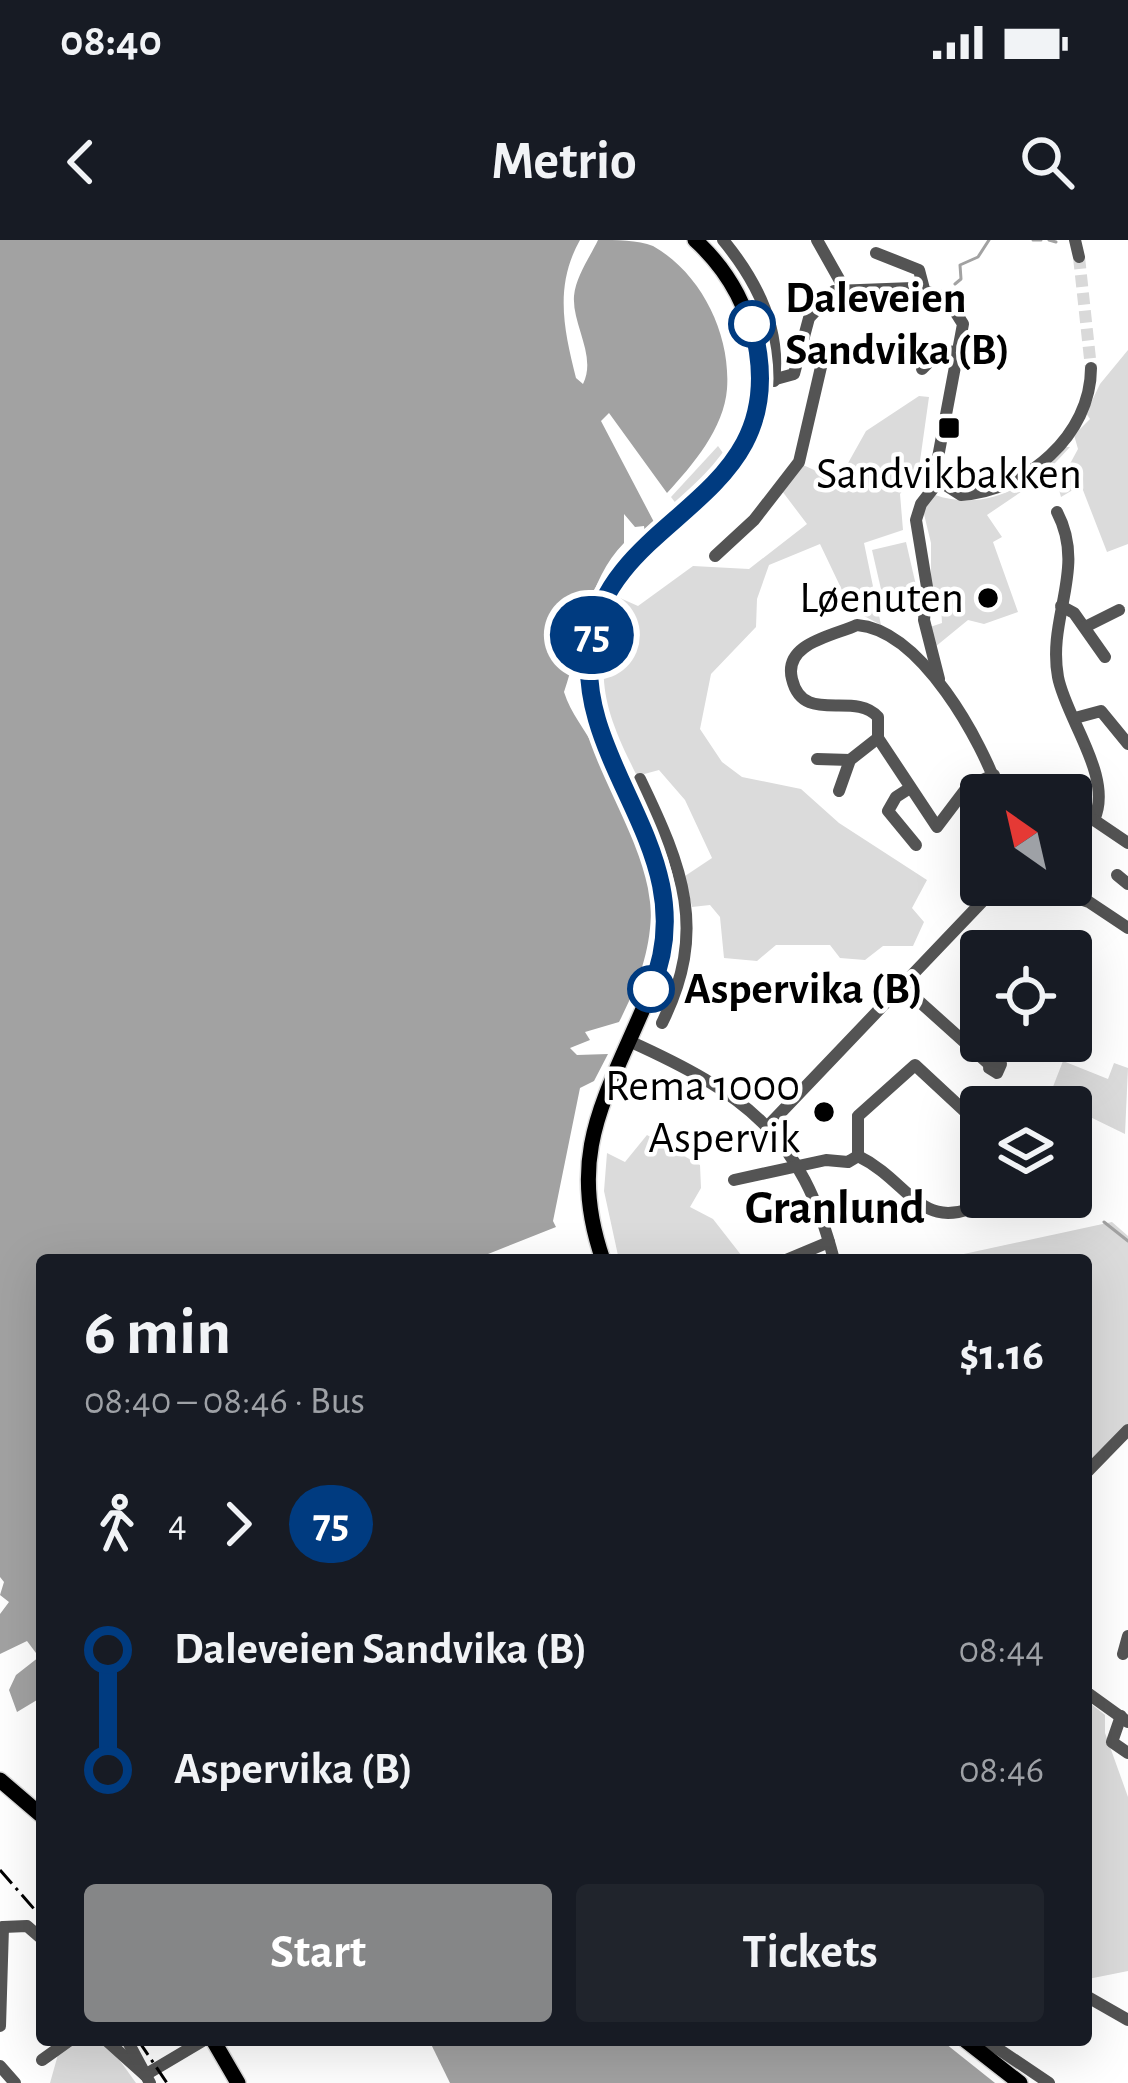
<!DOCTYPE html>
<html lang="en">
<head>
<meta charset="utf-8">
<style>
	:root { --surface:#171b24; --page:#20242c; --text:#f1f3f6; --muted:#9ea1a6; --accent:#858687 }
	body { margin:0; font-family:"Alegreya Sans",sans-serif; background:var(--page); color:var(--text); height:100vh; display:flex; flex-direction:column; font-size:45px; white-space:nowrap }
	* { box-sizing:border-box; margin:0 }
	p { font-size:39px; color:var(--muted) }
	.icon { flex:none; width:66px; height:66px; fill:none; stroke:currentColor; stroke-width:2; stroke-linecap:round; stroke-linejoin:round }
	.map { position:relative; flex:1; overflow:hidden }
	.drawer { position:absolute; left:36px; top:1014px; width:1056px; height:792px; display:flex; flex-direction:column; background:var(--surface); border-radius:12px; box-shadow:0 12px 48px #0002 }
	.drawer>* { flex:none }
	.badge { padding:0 24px; border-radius:39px; font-size:42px; line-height:78px }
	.needle { width:78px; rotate:326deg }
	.fabs { position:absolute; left:960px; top:534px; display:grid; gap:24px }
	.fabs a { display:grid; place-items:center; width:132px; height:132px; border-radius:12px; background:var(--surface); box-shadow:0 12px 48px #0002; font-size:60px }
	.map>.badge { position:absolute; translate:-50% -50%; box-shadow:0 0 0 6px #fff }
	.legs { display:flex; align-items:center; gap:18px; height:132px; padding:0 48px; font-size:39px }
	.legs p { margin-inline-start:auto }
	.summary { display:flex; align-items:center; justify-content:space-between; height:204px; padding:0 48px }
	h1 { font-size:66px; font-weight:700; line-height:90px }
	.cta { display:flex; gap:24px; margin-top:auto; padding:24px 48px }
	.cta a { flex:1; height:138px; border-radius:12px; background:var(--accent); color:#fff; font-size:48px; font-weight:700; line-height:138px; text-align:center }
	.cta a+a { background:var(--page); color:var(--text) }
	ul { padding:0 48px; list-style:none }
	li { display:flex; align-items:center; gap:42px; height:120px; font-size:45px }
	li i { display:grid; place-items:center; width:18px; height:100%; margin:0 15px; background:currentColor }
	li i::after { content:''; width:30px; height:30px; margin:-15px; border:9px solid; border-radius:50%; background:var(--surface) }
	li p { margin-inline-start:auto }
	li:first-child i { background:linear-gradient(#0000 50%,currentColor 0) }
	li:last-child i { background:linear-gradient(currentColor 50%,#0000 0) }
	.status { display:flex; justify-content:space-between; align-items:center; height:84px; padding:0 60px; background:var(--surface); direction:ltr }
	.status svg { height:33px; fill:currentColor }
	header { display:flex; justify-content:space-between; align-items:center; height:156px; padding:0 48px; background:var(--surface); font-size:54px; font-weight:700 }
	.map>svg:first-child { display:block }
	.green { fill:#dbdbdb }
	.water { fill:#a2a2a2 }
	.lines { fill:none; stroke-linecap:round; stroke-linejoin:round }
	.stream { stroke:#a2a2a2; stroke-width:3 }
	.minor-tunnel { stroke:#d9d9d9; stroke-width:12; stroke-dasharray:12 6; stroke-linecap:butt }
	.major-casing { stroke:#dbdbdb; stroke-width:18 }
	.minor { stroke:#545454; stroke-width:12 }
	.major { stroke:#000; stroke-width:15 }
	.rail { stroke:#000; stroke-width:3; stroke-dasharray:18 6 3 6; stroke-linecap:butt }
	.line-1-casing { stroke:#fff; stroke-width:27 }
	.line-1 { stroke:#003b80; stroke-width:18 }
	.stop-1-dot { fill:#fff; stroke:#003b80; stroke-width:6 }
	.poi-dot { fill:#000; stroke:#fff; stroke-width:4.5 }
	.labels { text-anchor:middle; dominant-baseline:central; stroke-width:9; stroke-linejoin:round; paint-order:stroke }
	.stop-label { font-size:45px; font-weight:bold; fill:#000; stroke:#fff; text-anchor:start }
	.poi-label { font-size:45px; fill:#000; stroke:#fff; text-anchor:end }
	.neighbourhood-label { font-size:48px; font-weight:bold; fill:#000; stroke:#fff }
</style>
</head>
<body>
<div class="status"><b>08:40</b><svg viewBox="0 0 49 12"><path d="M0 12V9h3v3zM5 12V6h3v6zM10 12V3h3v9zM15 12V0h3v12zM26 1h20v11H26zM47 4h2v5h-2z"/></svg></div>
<header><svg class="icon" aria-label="back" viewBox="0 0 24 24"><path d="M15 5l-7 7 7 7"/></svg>Metrio<svg class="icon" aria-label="search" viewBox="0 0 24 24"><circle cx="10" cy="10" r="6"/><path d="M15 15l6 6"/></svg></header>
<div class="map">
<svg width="1128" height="1843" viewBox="0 0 1128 1843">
	<rect width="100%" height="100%" fill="#fff"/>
	<g class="green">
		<polygon points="1128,110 1128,304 1107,312 1081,245 1061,257 1058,246 1078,209 1074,195 1090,179 1086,173 1100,144"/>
		<path d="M919 156 929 157 919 228 900 254 903 290 864 303 881 385 851 369 820 304 769 325 757 359 756 387 711 434 700 489 722 522 742 537 801 549 839 583 927 640 912 668 924 682 913 706H883L865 720 840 718 830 705H776L757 721 724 718 720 677 710 665 692 667 685 636 712 618 685 560 659 530 637 536C603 468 591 432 620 358L638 366 693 326 749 329 807 284 782 251 801 224 838 241 866 191Z"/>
		<polygon points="718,206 728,220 715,241 673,278 669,272 677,265 671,257"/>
		<path d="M1063 207H1070L1040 239 987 275 1002 297 993 302 1018 372 984 384 968 380 935 407 930 387 942 383 941 366 931 363V303L923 270 935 255C985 272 1033 247 1063 207Z"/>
		<polygon points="906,302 920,363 886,371 872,310"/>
		<polygon points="1063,821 1108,839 1114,823 1128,828 1125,894 1049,857"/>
		<polygon points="647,895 700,925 701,948 690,967 713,979 745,1020 619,1020 604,951 607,913 625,922"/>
		<polygon points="1112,982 1128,996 1128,1185 1086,1230 1086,1020 936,1020"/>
		<polygon points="1086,1460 1105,1475 1105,1493 1128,1557 1128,1731 1088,1739"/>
		<polygon points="76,1800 105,1800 136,1843 50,1843 59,1811"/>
	</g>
	<g class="water">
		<path d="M0 0H580C554 46 564 90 576 138L583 144C597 116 572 85 574 56 576 36 590 17 598 0 616 0 638 0 653 6 701 33 731 94 727 149 724 188 693 225 667 253L609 173 601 181 655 284 645 294 644 286 635 287 624 274V303C587 340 581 403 564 452 571 474 585 489 595 509 648 614 677 671 619 782L585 792 590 800 570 808 577 815 608 814 594 841 580 848 553 981 556 987 473 1020H42V1457L17 1472 9 1450 16 1435 39 1417 27 1401 0 1414V1374L9 1362 0 1355 4 1342 0 1337Z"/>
		<polygon points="429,1800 941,1800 995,1843 450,1843"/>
	</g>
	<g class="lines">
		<g class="stream">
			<polyline points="1033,0 1041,0"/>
			<polyline points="1049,0 1056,2"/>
			<polyline points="955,44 961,39 960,25 978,17 989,0"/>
			<polyline points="1104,982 1128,1001"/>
		</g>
		<polyline class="minor-tunnel" points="1079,17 1091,128"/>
		<defs>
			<g id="major">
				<path d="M603 1020C567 917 603 862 643 769 655 741 666 713 666 682 666 581 570 497 592 395 608 321 672 296 718 244 783 170 765 63 695 0"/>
				<polyline points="0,1540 42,1576"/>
				<polyline points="213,1800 238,1843"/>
				<polyline points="965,1800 1020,1843"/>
			</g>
		</defs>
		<use href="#major" class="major-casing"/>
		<g class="minor">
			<path d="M723 0C756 40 781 89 774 141"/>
			<polyline points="817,0 844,48"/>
			<polyline points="1075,0 1079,17"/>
			<polyline points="876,13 919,30 924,49"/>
			<polyline points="922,129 940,111 959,112"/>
			<path d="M758 144 794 134 809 78 834 51 913 48 946 57 963 84 936 228 939 241 961 255C1026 251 1091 195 1091 128"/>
			<path d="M1057 272C1087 329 1047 377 1058 437 1066 479 1114 537 1094 580"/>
			<polyline points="715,316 754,280 799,222 821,127 819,118 804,109"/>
			<polyline points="1061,366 1074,373 1105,417"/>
			<polyline points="1085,387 1119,370"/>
			<polyline points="939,439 924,380 927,347 916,280 921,264 939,241"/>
			<polyline points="1075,478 1101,471 1128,504"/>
			<polyline points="878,498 937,587 968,546 994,535"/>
			<polyline points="817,519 850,520"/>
			<path d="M640 539C683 628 708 691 662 783"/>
			<polyline points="910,548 896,557 888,571 916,605"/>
			<path d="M839 551 850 520 878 498V477C854 450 803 486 792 439 783 403 833 396 857 385 921 390 982 501 1000 555"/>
			<polyline points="1071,581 1094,580 1128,603"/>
			<polyline points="1117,635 1128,644"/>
			<polyline points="1039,645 1089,662 1128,688"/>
			<polyline points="902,746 990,825"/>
			<path d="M629 801C744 853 802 894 834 1020"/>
			<polygon points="992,822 1001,824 997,833 989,828"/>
			<polyline points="768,886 998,645"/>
			<path d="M981 910 971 877 915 825 858 876V916C914 943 920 1001 995 957"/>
			<polyline points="734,940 826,920 848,922 858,916"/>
			<polyline points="786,1020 829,1002"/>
			<polyline points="1086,1233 1128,1190"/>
			<polyline points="1123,1414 1128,1396"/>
			<polyline points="1086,1452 1128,1482"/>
			<polyline points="1121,1476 1112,1502 1128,1513"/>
			<polyline points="3,1687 27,1686 42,1699"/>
			<polyline points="1086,1756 1128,1780"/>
			<polyline points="0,1786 3,1687"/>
			<polyline points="106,1800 145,1835"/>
			<polyline points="127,1800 150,1843"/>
			<polyline points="985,1800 1049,1843"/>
			<polyline points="42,1820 70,1800"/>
			<polyline points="0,1826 15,1843"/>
			<polyline points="145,1835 204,1800"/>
		</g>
		<use href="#major" class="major"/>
		<g class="rail">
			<polyline points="0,1630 42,1678"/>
			<polyline points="138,1800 167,1843"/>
		</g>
	</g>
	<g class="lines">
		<defs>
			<path id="line-1" d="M651 749C708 612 570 526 591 399 614 268 801 261 752 84"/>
		</defs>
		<use href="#line-1" class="line-1-casing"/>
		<use href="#line-1" class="line-1"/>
	</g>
	<g class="stop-1-dot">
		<circle cx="752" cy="84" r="21"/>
		<circle cx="651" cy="749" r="21"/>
	</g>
	<g class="poi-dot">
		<rect x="937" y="176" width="24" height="24" rx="6"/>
		<circle cx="988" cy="358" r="12"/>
		<circle cx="824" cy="872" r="12"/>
	</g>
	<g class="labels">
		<g class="stop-label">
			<text x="785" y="58">Daleveien<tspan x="785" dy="52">Sandvika (B)</tspan></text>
			<text x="684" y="749">Aspervika (B)</text>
		</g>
		<g class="poi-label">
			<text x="949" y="234" text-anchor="middle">Sandvikbakken</text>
			<text x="964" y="358">Løenuten</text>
			<text x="800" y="846">Rema 1000<tspan x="800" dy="52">Aspervik</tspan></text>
		</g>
		<g class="neighbourhood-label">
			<text x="835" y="969">Granlund</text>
		</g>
	</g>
</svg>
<div class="fabs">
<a><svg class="needle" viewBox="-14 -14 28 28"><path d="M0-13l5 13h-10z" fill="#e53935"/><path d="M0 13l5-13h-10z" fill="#9ea1a6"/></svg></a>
<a><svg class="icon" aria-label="locate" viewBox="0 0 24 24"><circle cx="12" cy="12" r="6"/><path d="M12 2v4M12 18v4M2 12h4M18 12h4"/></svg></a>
<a><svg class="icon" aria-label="layers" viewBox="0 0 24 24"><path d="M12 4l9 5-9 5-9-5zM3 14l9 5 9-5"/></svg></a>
</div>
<b class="badge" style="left:592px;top:395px;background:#003b80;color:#fff">75</b>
<section class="drawer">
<div class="summary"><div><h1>6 min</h1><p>08:40 – 08:46 · Bus</p></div><b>$1.16</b></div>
<div class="legs"><svg class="icon" aria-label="walk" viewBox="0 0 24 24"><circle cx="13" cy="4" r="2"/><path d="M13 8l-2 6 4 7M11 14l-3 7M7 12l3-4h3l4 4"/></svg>4<svg class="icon" aria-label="forward" viewBox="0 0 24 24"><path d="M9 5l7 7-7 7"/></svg><b class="badge" style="background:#003b80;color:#fff">75</b></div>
<ul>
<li><i style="color:#003b80"></i><b>Daleveien Sandvika (B)</b><p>08:44</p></li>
<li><i style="color:#003b80"></i><b>Aspervika (B)</b><p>08:46</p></li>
</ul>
<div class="cta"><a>Start</a><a>Tickets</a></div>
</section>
</div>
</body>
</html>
